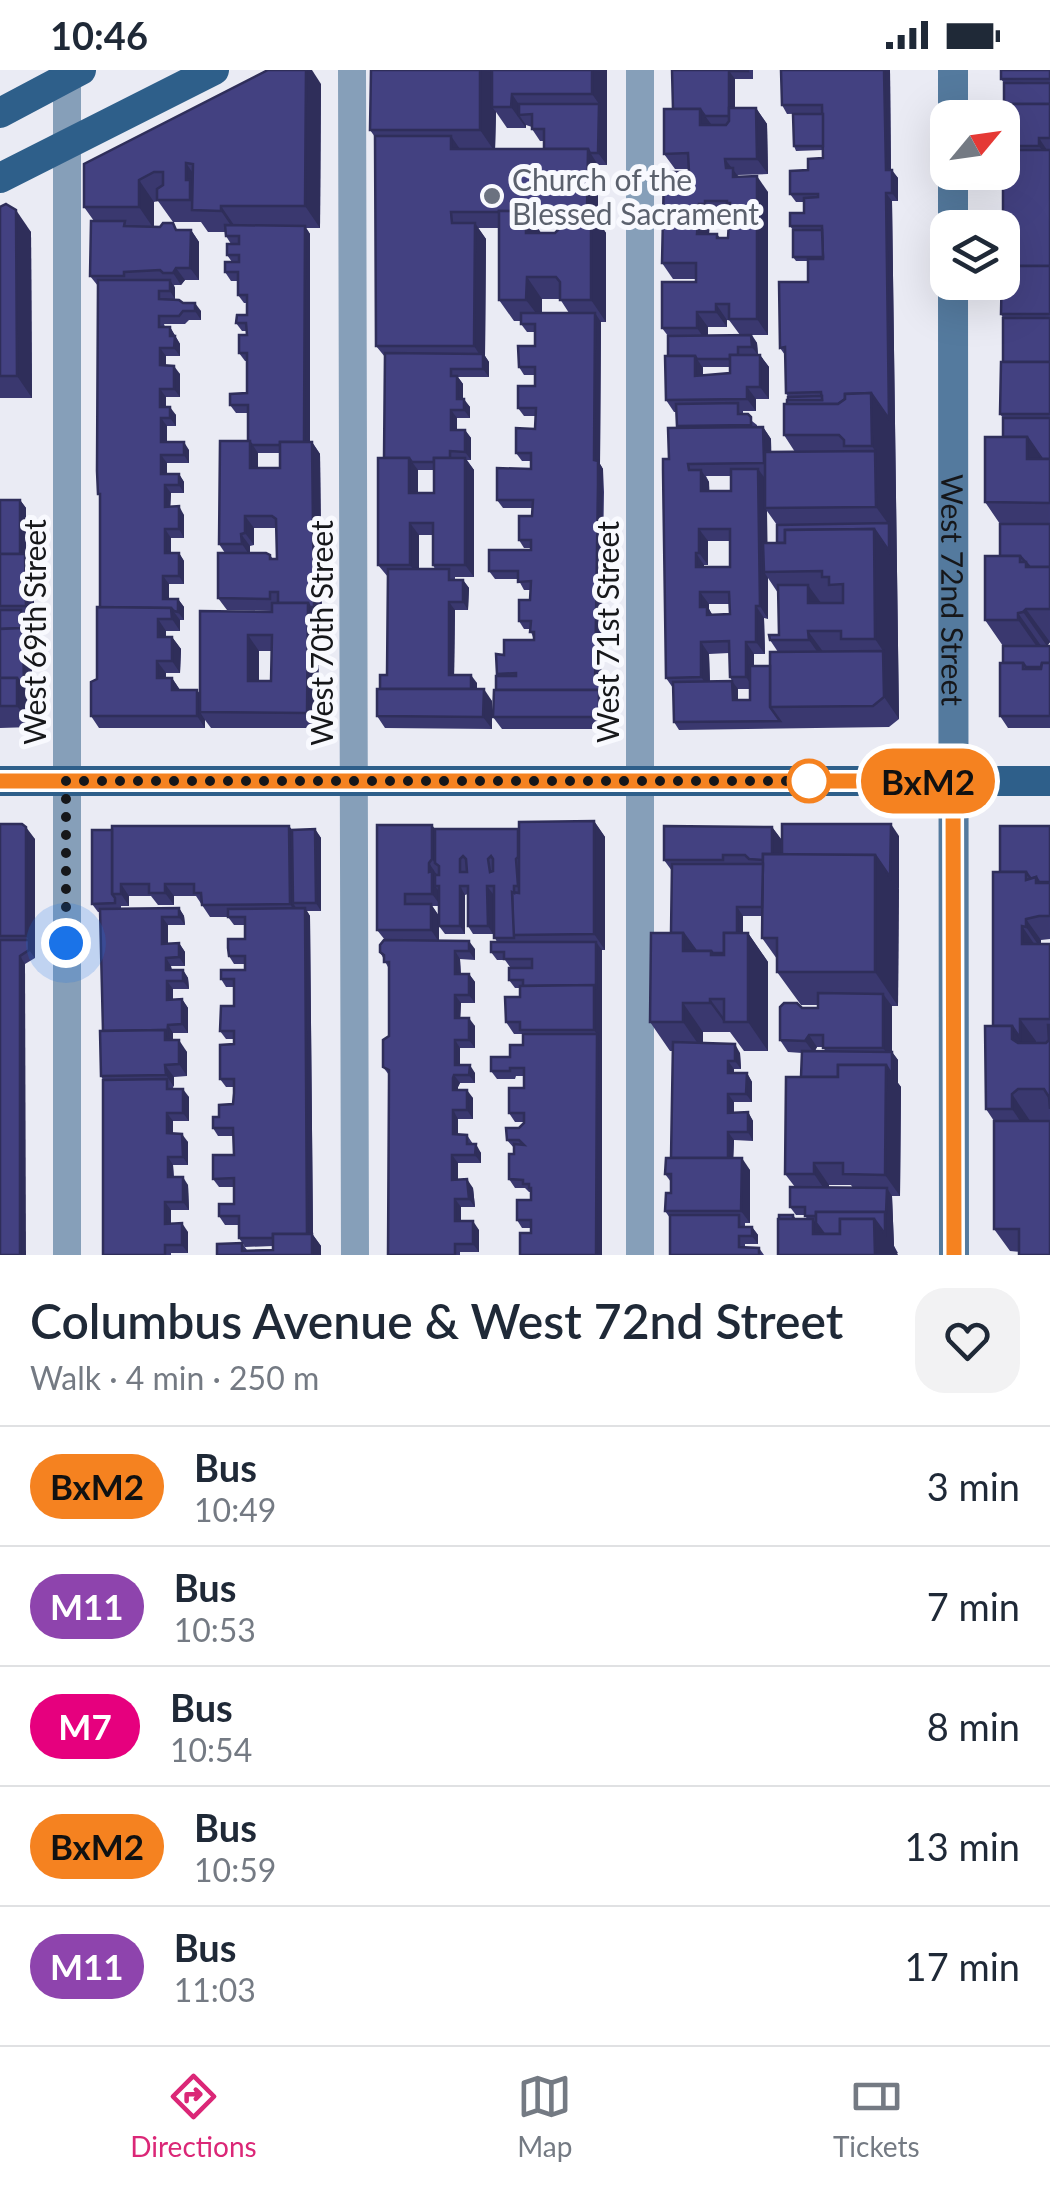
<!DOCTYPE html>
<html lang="en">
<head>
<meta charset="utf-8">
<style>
	:root { --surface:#fff; --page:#f2f2f3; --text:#1f2937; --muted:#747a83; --line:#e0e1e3; --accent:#db2777 }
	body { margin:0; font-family:Lato,sans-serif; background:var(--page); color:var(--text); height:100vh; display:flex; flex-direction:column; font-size:38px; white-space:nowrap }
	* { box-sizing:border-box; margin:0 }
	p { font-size:32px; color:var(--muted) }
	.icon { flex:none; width:55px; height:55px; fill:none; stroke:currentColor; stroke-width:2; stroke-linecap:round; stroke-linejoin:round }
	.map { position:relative; height:1185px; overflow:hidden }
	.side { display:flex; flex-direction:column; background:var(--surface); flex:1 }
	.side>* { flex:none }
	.badge { padding:0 20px; border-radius:32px; font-size:35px; line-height:65px }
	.needle { width:65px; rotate:61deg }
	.tools { position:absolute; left:930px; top:30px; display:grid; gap:20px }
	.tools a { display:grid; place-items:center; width:90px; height:90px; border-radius:20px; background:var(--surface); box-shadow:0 10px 40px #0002; font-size:50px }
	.you { position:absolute; width:50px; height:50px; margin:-25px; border:8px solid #fff; border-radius:50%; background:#1a73e8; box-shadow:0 0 0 15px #1a73e833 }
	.map>.badge { position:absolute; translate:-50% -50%; box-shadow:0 0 0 5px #fff }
	.round { display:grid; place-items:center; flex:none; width:105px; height:105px; border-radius:30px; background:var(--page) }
	.headline { display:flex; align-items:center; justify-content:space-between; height:170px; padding:0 30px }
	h1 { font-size:48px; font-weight:600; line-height:75px }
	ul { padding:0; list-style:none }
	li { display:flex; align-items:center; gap:30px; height:120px; padding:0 30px; border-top:2px solid var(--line) }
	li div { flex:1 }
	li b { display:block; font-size:38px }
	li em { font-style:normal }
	li .badge { min-width:110px; font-weight:700; text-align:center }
	.status { display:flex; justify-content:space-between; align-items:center; height:70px; padding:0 50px; background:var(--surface); direction:ltr }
	.status svg { height:28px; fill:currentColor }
	.tab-bar { display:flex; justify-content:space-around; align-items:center; height:140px; border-top:2px solid var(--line); background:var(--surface); font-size:28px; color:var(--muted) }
	.tab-bar a { display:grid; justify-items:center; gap:5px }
	.tab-bar .on { color:var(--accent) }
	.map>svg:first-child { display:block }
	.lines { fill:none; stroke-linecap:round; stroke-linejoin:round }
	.street { stroke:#869fb9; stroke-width:28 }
	.secondary { stroke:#547a9e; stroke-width:30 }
	.primary { stroke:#2e5f8a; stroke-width:30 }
	.wall { fill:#3a386f; fill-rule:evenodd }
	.shaded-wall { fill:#2f2e5a }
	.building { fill:#434181; stroke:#2f2e5a; stroke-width:2.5; fill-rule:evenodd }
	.line-casing { stroke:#fff; stroke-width:22 }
	.line { stroke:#f58220; stroke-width:15 }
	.walk { stroke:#16171a; stroke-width:10; stroke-dasharray:0 18 }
	.worship-dot { fill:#6b7280; stroke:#f8f9fe; stroke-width:4 }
	.stop-dot { fill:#fff; stroke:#f58220; stroke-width:5 }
	.labels { text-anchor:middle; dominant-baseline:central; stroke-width:10; stroke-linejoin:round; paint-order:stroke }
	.worship-label { font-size:30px; fill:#5b616d; stroke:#f8f9fe; text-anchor:start }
	.street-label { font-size:30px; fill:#16171a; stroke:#f8f9fe }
</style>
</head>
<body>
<div class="status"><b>10:46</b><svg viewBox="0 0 49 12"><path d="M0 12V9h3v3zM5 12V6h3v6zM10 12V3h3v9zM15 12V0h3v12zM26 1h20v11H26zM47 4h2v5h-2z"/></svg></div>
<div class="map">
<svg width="1050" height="1185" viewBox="0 0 1050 1185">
	<rect width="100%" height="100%" fill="#eaebf4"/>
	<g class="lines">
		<g class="street">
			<polyline points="67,0 67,1185"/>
			<polyline points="352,0 355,1185"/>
			<polyline points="640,0 640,1185"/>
		</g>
		<g class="secondary">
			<polyline points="953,0 953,48"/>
			<polyline points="953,102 953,158"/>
			<path id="s1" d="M953 212 954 1185"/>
		</g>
		<g class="primary">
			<polyline points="0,43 81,0"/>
			<polyline points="0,108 214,0"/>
			<polyline points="0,711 1050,711"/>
		</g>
	</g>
	<g class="wall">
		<path d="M371 0H607V95H598V151L606 163V252H601L600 394 603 399 604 422 601 614 607 623V659H502L493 647 498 606 497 604 504 585 534 570 530 559H524L519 551 530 530 531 520H524L518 509H495L489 501 531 480V478H524L519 470 532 446 533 438H503L497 430 531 399V391H522L516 383 535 359 536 346H524L518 338 535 316V305H524L519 297 535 276V262H527L521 254V251H514L499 230V158H478L486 169 485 286 489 292V307H458L463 314V329L470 337V348H457V360H465L471 368V390H467L474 400V507H455V510H463L469 518 468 540H455L454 605 477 613V619L492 631V659L385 658 377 646 380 619 387 605 388 507 378 495 384 388 385 287 376 276 375 67 370 60ZM496 42 507 58H526V55L532 57V59L540 71H544V79H495ZM538 158H559L555 163H541ZM542 229H560L569 243H542ZM418 400H434V423H418ZM419 465H433V495L435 499H419Z"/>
		<path d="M672 0H753V9H735V38H756L767 54 768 104 737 105 768 122V265H752L757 273 758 285H760L769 297V329H756V341H743V344L757 355V357H763L771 369V382H795L784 365 788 327 786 323 785 285 780 278 808 212V191H796L793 187V160L790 156 804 143V132H796L790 124 808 100 823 88V80L796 81 794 76 823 43 787 44 782 35 781 0H890L891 100 898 108V131H892L899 649 889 657 679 660 674 652 673 618 666 608 669 389 679 358 677 356 676 342H674L666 330 668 266 662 258 696 212V209H673L662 193 689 102V99H675L664 84 673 39ZM729 146 728 168H720L717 164H709L710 149H716V147ZM727 250H729L740 265H708V257H727ZM703 297H730V303L703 305ZM706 406H731V421H709V412ZM767 441 777 455V473H767ZM708 471H730V497H704V495H708ZM768 508 778 523 779 565 770 570 778 582 770 596H754V584H765L764 548 768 549ZM709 534H730V544L712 545 709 539ZM729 583 730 607 732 611H710L709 584ZM738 619H750V630H738Z"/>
		<polygon points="1050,0 1050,572 1047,576 1050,576 1050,658 1008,658 1000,646 1003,576 985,550 1000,486 1000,454 985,432 1003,367 1003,348 1000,344 1003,292 1003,248 1001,244 1003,196 1004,13 1001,9"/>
		<path d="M321 14 320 158H306L310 164V372H312L320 384 322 549H319L318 658H211L205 650V658H99L91 646 97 609 100 537 98 216 90 206 94 151 84 137ZM158 131 173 152H201L208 162H226V166L231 174 227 185 232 192 225 202 231 211H238V225L244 233H247V245L236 253 242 261H247V265L239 283 245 291H247V323L230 335 236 343H248V371L219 474 225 483 218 528 227 540 272 541H200V624L197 620H180L172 608H166V603H180L181 579 172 567H166V561H180V550H184V537L178 529H169V514H184V491L179 483H170V479L171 468H184V445L170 437 171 423H184V412L179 404H167V393H189V380L167 372V356H176V345L166 337V327H180V304L166 295V286H180V274L170 257H165L164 254H185L189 250H201V241L175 229V218L174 215H181L185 210H199V172L191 160H178L154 156V132ZM258 383H280V398H258ZM254 458H277V489H273L270 485 250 483V476L254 475ZM259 581H271V611H259Z"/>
		<polygon points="0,137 31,162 32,328 0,328"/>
		<polygon points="0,430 20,430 26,438 26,485 34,496 34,548 26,548 26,563 32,570 32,657 0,658"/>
		<polygon points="594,751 605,767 605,880 602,880 602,1185 531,1163 531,1158 522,1158 517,1150 531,1130 531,1122 529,1122 525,1118 515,1118 509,1109 514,1078 507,1070 524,1052 515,1052 509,1043 524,1018 524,1006 516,1006 515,1009 497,1009 491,1001 523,975 523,964 514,964 506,952 520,927 520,918 515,918 509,910 532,897 510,897 505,890 497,890 491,882 497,872 493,864 473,864 468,856 468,824 465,825 465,864 445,864 439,856 439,836 432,836 439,846 439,871 475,879 475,890 460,889 461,904 469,904 475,912 475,933 461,933 460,948 475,956 475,978 460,978 460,995 475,1003 475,1013 460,1013 458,1017 458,1020 473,1028 473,1049 458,1049 458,1065 467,1065 473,1074 481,1083 481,1093 458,1093 458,1110 473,1118 475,1137 461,1137 461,1151 479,1160 479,1182 460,1182 460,1185 388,1185 389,1005 383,997 389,966 389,899 380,882 385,870 377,860 435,759 518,759"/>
		<polygon points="0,754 35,769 35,888 25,894 0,1185"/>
		<polygon points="289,756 292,760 315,759 321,768 321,841 307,841 310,846 313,1165 321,1176 321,1185 217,1185 242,1173 247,1180 273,1180 273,1176 245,1177 239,1168 239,1155 225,1155 219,1146 234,1134 234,1117 219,1117 213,1109 234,1085 234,1066 218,1066 213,1058 219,1047 233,1034 234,1017 226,1017 220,1009 234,974 234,969 226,969 220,961 234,936 234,917 226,917 221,909 245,900 245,894 234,894 229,886 245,869 245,855 234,855 228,847 210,847 196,826 174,826 174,835 158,835 151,826 129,826 129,836 121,836 121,839 179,838 184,846 185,855 168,855 168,874 179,873 185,882 185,896 171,896 172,900 183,900 188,908 189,919 173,919 173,929 182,929 188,938 188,963 173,963 173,970 187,982 187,1006 174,1007 173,1019 189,1027 189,1051 173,1051 173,1063 188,1072 188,1095 173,1095 174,1107 188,1115 189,1140 171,1140 171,1153 188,1162 188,1183 171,1183 171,1185 103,1185 103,1010 101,1006 103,961 100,842 98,842 92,834 92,760"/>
		<polygon points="1050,756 1050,869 1041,870 1041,874 1050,874 1050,1185 1010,1181 994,1159 994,1051 986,1039 993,956 1000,802"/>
		<path d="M772 757 781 769V785L899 766 898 936H892V982L898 990V1013L901 1017 900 1126H892L894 1176 898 1183 778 1185 793 1145 796 1149H807L805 1145H796L790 1137 795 1117 785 1104 801 1007 802 983 788 982 780 970 802 938H818V935H801L777 902V889L762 868V846H743V863H748L768 892V981H744L730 962H703V973L740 983 741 999H734V1003H747L752 1012V1032H734V1043L748 1042 753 1051V1071L734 1070 733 1088 750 1100V1153H745V1157H752L758 1165V1174H745V1177L759 1178 764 1185H670V1148L665 1141 671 1123V1112L665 1104 671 1088 673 981H670L650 952 671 863 672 801 664 790ZM817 977H823L826 982H814ZM829 1115H851L853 1118H829Z"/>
	</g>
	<g class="shaded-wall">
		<polygon points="306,0 312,0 321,14 320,158 305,136"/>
		<polygon points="480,0 496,0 492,37 496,42 495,82 480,60"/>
		<polygon points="592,0 607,0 607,95 598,83 599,34 592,24"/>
		<polygon points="884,0 890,0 891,108 886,100"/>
		<polygon points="729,1 735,9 735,54 730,46"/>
		<polygon points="512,24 526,45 519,45 526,55 526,58 511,37"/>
		<polygon points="756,38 767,54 768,104 757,89"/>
		<polygon points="700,39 711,54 711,71 700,55"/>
		<polygon points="451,66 462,82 451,79"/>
		<polygon points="1039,68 1047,80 1047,88 1039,76"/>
		<polygon points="588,79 598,95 598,151 606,163 606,252 591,230 587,147"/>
		<polygon points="725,89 744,114 744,122 726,98"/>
		<polygon points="186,93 201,115 197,141 190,130 186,110"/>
		<polygon points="892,100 898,108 898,131 892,123"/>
		<polygon points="757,106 768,122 768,265 757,249"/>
		<polygon points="139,110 154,132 154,159 139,137"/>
		<polygon points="886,123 892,131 899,649 884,627 883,581 875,569 874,459 889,455 876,437 875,381 872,376 871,323"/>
		<polygon points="699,134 710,149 708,180 697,164"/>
		<polygon points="221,136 236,158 236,163 221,141"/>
		<polygon points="16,140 31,162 32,328 17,306"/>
		<polygon points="526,141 541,163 526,163"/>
		<polygon points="475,153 486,169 485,286 489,292 489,307 483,299 483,290 474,276"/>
		<polygon points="305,156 310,164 310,384 304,375"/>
		<polygon points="191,160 199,172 199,210 190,198"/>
		<polygon points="176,198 185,210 181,215 173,203"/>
		<polygon points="527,207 542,229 542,251 526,230"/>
		<polygon points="170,210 175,218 175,229 170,221"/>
		<polygon points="195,233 201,241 201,250 195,241"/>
		<polygon points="716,234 727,250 727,257 716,242"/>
		<polygon points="697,242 708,257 708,274 697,258"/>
		<polygon points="595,243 601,252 600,394 603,399 601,620 595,612"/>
		<polygon points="170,257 180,274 180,286 174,278 170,266"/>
		<polygon points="751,265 757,273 758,285 752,277"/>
		<polygon points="160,278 166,286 166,304 160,295"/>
		<polygon points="760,285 769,297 769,329 760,317"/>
		<polygon points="695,286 703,298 703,318 695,306"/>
		<polygon points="174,296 180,304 180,327 174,319"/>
		<polygon points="457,306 463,314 463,337 457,329"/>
		<polygon points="747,317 756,329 756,341 747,329"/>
		<polygon points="160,319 166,327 166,345 160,337"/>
		<polygon points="464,329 470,337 470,348 464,340"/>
		<polygon points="170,337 176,345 176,356 170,348"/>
		<polygon points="451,340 457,348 457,368 451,360"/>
		<polygon points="161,348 167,356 167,380 161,372"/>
		<polygon points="763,357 771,369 772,405 764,393"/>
		<polygon points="465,360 471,368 471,390 465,382"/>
		<polygon points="1027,367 1050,400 1027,389"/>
		<polygon points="250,371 258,383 258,410 250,398"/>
		<polygon points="184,372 189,380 189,393 184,385"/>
		<polygon points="312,372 320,384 322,549 314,537"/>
		<polygon points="161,385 167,393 167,412 161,404"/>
		<polygon points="409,388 418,400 418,435 409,423"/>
		<polygon points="465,388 474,400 474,507 465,495"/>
		<polygon points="758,399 767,411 765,438 767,441 768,502 764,502 768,508 768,549 760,536"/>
		<polygon points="701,400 709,412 710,433 701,421"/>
		<polygon points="179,404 184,412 184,423 179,415"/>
		<polygon points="165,415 171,423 170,445 165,437"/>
		<polygon points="20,430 26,438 26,485 34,496 34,548 26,536 20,488"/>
		<polygon points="179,436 184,445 184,468 179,459"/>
		<polygon points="245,446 254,458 254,475 245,463"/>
		<polygon points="410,453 419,465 419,507 410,495"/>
		<polygon points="165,459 171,468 171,491 165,483"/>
		<polygon points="699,459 708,471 708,495 699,483"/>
		<polygon points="241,464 250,476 250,486 242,474"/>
		<polygon points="179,483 184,491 184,514 179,506"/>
		<polygon points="696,483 704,495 704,509 696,497"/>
		<polygon points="163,506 169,514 169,537 163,529"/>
		<polygon points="463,510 469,518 468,540 463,532"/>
		<polygon points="808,515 832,548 808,533"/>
		<polygon points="700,522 709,534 709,539 715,549 716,557 700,537"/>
		<polygon points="178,529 184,537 184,550 178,542"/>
		<polygon points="449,532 455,540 454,613 449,605"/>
		<polygon points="308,533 319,549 318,658 307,643"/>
		<polygon points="756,536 764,548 765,584 756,572"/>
		<polygon points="171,538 180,550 180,561 172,549"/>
		<polygon points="1026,539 1050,572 1047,576 1023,542"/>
		<polygon points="21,540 26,548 26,563 32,570 32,657 17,636"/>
		<polygon points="1018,543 1042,577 1042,584 1018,550"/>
		<polygon points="158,549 166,561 166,579 158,567"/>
		<polygon points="808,561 832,594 832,603 809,570"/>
		<polygon points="248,565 259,581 259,626 248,611"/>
		<polygon points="172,567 181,579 180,603 172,591"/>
		<polygon points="701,572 709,584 710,619 701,607"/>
		<polygon points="746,572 754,584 754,619 746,607"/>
		<polygon points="157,591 166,603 165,620 157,608"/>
		<polygon points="471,605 477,613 477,632 471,623"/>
		<polygon points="172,608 180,620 172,620"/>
		<polygon points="732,611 738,619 738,638 733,630"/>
		<polygon points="602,615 607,623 607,659 599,647 599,620"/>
		<polygon points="484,619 492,631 492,659 483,647"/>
		<polygon points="197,620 205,632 200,642 205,650 205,658 197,646"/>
		<polygon points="594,751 605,767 605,880 594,864"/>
		<polygon points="891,754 899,766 899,819 890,807"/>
		<polygon points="432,755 441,767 435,793 432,789"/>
		<polygon points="289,756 298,768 293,833 298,841 298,846 290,834"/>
		<polygon points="26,757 35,769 35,888 29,880 29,870 26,866"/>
		<polygon points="772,757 781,769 781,802 772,790"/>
		<polygon points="315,759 321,768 321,841 316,833"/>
		<polygon points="875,785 899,819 898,936 875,902"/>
		<polygon points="429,793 437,805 439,816 435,816 441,824 441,836 432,824"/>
		<polygon points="121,814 129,826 129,836 121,824"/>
		<polygon points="165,814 174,826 174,835 165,823"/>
		<polygon points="460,816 465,825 465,864 460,856"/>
		<polygon points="487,816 493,824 493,864 488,856"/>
		<polygon points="431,834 439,846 439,872 431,860"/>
		<polygon points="737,837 743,846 743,892 737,884"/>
		<polygon points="179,838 184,846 185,855 179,847"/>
		<polygon points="305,838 310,846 313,1165 321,1176 321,1185 312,1185 307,1168"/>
		<polygon points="162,847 168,855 168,882 162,874"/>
		<polygon points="1026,849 1041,870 1041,879 1026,857"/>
		<polygon points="1022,856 1037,878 1022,874"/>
		<polygon points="683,863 703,891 683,881"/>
		<polygon points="748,863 768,892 768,981 748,952"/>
		<polygon points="469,871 475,879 475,890 469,881"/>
		<polygon points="596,872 602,880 602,972 594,960 594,915"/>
		<polygon points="179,873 185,882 185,896 179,887"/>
		<polygon points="455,881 460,889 461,912 455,904"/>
		<polygon points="20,886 25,894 26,1185 20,1185"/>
		<polygon points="166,888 171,896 172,908 166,900"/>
		<polygon points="183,900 188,908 189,919 183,911"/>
		<polygon points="469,904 475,912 475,933 469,925"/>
		<polygon points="167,911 173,919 173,938 167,930"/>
		<polygon points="883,924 892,936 892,990 883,978"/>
		<polygon points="455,925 461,933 460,956 455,948"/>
		<polygon points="182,929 188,938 188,963 182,954"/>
		<polygon points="710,929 727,952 724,952 710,933"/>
		<polygon points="683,933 703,962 703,981 683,952"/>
		<polygon points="469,948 475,956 475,978 469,970"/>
		<polygon points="1020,949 1036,971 1035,1003 1012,969 1012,956"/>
		<polygon points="168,955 173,963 173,982 165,970 165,960"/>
		<polygon points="597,964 602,972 602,1185 596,1185"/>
		<polygon points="809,965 817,977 814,983 805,971"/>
		<polygon points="179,970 187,982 187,1006 179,994"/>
		<polygon points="455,970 460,978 460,1003 455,995"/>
		<polygon points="735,974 740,983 741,999 735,991"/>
		<polygon points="892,982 898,990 898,1013 901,1017 900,1126 885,1105 886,995"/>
		<polygon points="728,991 734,999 734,1012 728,1003"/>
		<polygon points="165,995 174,1007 174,1017 166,1005"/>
		<polygon points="470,995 475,1003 475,1013 469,1005"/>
		<polygon points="747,1003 752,1012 752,1032 746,1024"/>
		<polygon points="454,1005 460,1013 458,1017 458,1028 453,1020 453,1008"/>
		<polygon points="183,1019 189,1027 189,1051 183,1043"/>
		<polygon points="467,1020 473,1028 473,1049 467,1040"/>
		<polygon points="728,1024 734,1032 734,1051 728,1043"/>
		<polygon points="1012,1024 1035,1058 1035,1073 1012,1039"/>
		<polygon points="453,1040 458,1049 458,1073 453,1064"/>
		<polygon points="748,1042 753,1051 753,1071 748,1062"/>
		<polygon points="167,1043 173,1051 173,1072 167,1063"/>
		<polygon points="728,1062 734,1070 733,1100 728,1092"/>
		<polygon points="182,1064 188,1072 188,1095 183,1087"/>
		<polygon points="476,1074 481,1083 481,1093 475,1085"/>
		<polygon points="452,1085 458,1093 458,1118 452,1110"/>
		<polygon points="168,1087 173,1095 174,1115 168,1107"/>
		<polygon points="742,1088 750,1100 750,1153 741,1141"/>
		<polygon points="814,1093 829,1115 829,1126 814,1104"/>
		<polygon points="183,1107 188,1115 189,1140 183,1132"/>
		<polygon points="467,1109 473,1118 475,1137 469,1129"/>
		<polygon points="887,1118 892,1126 894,1176 898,1185 875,1185 874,1149"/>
		<polygon points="455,1129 461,1137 461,1159 455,1151"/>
		<polygon points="165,1132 171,1140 171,1162 165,1154"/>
		<polygon points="813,1149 836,1182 813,1164"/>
		<polygon points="473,1151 479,1160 479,1182 473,1174"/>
		<polygon points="182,1153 188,1162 188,1183 182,1175"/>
		<polygon points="752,1157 758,1165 758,1174 752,1166"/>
	</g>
	<g class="building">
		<polygon points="268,0 306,0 305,136 221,136 221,141 192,140 193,94 186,93 186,110 190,110 190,130 157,130 157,119 163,115 163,102 154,102 139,110 139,137 84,137 84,94"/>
		<polygon points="371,0 480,0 480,60 370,60"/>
		<polygon points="492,0 592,0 592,24 512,24 511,37 492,37"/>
		<polygon points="672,0 748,0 748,1 729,1 729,46 705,46 700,39 673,39"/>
		<polygon points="781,0 884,0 886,100 892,100 892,123 886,123 889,349 871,323 845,324 845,329 838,334 787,334 787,330 822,330 821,322 786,323 785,277 780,278 779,212 808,212 808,189 823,189 822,156 790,156 790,143 804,143 804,128 818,127 818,124 790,124 790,101 808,100 808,89 823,88 822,35 782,35"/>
		<rect x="1001" y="0" width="49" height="9"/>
		<rect x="1004" y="13" width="46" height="21"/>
		<polygon points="519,34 599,34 598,83 590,83 588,79 544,79 544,59 532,59 532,44 519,45"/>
		<polygon points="1001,34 1050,34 1050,68 1039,68 1039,76 1002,76"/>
		<path d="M729 38H756L757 89H725L726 98H733V107L757 106V249H729V234H716V242H697V258H662V212H696V193H662L664 102H689L688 83 664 84V39H700V55H726L729 51ZM705 131H727V133H730L728 168H717V164H697L699 134H705Z"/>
		<polygon points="793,44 823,44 823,76 794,76"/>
		<polygon points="375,66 451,66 451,79 588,79 587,141 559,141 559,143 499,141 499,142 451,142 452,153 475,153 474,276 376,276"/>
		<rect x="1003" y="80" width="47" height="116"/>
		<polygon points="6,134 16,140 17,306 0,306 0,137"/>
		<polygon points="499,141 526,141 526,163 555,163 559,159 559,141 591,141 591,230 560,230 560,212 556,207 527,207 526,230 499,230"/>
		<polygon points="91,151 125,151 124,156 160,157 163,153 173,153 176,160 191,160 190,198 176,198 173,203 163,203 160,200 124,202 124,206 90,206"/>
		<polygon points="225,155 305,156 304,372 280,372 280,375 252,375 248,371 248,335 230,335 230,324 247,323 247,283 239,283 239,265 247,265 246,253 236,253 237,245 247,245 247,225 238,225 238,202 225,202 225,192 239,192 239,185 227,185 227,174 239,174 239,166 226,166"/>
		<polygon points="793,160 822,160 823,187 793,187"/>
		<polygon points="1002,196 1050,196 1050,244 1001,244"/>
		<polygon points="98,210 170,210 170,221 159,221 159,229 179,230 183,233 195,233 195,241 183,241 179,246 159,246 159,257 170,257 170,266 175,266 174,278 160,278 160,295 174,296 174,319 160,319 160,337 170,337 170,348 161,348 161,372 184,372 184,385 161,385 161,404 179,404 179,415 165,415 165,437 179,436 179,459 165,459 165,483 179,483 179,506 163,506 163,529 178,529 178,542 174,541 171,538 100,537 100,424 98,424 97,401"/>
		<polygon points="521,243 595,243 594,390 598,391 598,414 595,612 602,615 601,624 599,620 496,620 496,606 516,606 516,603 497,604 496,584 504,585 504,570 534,570 534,562 530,562 531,551 519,551 519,530 530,530 531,511 518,512 518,501 489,501 489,480 531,480 531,470 519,470 519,446 532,446 533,430 497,430 497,398 531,399 531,383 516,383 516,358 535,359 536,338 518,338 518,316 535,316 535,297 519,297 518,276 535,276 535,254 521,254"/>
		<rect x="1003" y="248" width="47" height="44"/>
		<polygon points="751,265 752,277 738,277 738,285 730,285 730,289 697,289 695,286 668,286 668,266"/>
		<polygon points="385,283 483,284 483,299 451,299 451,306 457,306 457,329 464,329 464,340 451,340 451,360 465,360 465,382 450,381 450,388 434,388 434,392 412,392 409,388 384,388"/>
		<polygon points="730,285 760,285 760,317 747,317 747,329 666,330 665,286 695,286 695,306 730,303"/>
		<polygon points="1001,292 1050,292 1050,344 1000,344"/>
		<polygon points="871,323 872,376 844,376 844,370 839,365 784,365 784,334 838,334 845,329 845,324"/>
		<polygon points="822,326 822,330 788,330 788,327"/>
		<polygon points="738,333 738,344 748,344 751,347 751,355 677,356 676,334"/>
		<polygon points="1003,348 1050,348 1050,389 1042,389 1027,367 1003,367"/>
		<path d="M763 357 764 393 688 394 689 400H701V421H731V399H758L760 536H756V572H746V607H730L729 571 701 572V607L666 608 663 400V389H669L668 358ZM699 459H730V497H696V483H699ZM700 522H729L730 544 707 545V537H700Z"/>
		<polygon points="985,367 1027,367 1027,389 1050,389 1050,433 985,432"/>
		<polygon points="220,371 250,371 250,398 280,398 280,372 312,372 314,537 310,537 308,533 278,533 278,522 270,522 270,529 218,528 218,483 266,483 270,485 270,489 277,489 276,449 272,446 245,446 245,463 241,464 242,474 219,474"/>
		<polygon points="875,381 876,437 765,438 765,382"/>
		<polygon points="378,388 409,388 409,423 434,423 434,388 465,388 465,495 433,495 433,453 410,453 410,495 378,495"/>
		<rect x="0" y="430" width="20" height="54"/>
		<polygon points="889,453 889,481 874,459 785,460 785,473 777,473 777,455"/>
		<polygon points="1000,454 1050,454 1050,497 1030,497 1020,486 1000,486"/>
		<polygon points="874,459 875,569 841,569 841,561 808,561 809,570 770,570 769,565 779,565 778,515 808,515 808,533 843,533 843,514 829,515 829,507 822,507 822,501 764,502 763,473 785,473 785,460"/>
		<polygon points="0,484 25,484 26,536 0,536"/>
		<polygon points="985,486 1020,486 1020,492 1026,492 1026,497 1050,497 1050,539 1026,539 1023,542 1018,543 1018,550 985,550"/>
		<polygon points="388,499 449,499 449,510 463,510 463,532 449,532 449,605 471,605 471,619 380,619 380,605 387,605"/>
		<path d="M272 533H308L307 643 200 642V541L272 542ZM248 565H272L271 611H248Z"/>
		<polygon points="97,537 171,538 172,549 158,549 158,567 172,567 172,591 157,591 157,608 172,608 172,620 197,620 197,646 91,646 91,612 97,609"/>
		<polygon points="0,540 21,540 21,558 0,559"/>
		<polygon points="23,558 24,618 17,608 0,608 0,559"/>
		<polygon points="1003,576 1050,576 1050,593 1042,593 1041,597 1026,597 1023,593 1003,593"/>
		<polygon points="883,581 884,627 873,636 770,637 770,582"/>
		<polygon points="1000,593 1023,593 1023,599 1041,599 1042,593 1050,593 1050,646 1000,646"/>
		<polygon points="750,596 770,596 770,637 780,651 674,652 673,612 732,611 733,630 750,630"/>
		<rect x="0" y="608" width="17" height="28"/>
		<polygon points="377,619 484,619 483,647 377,646"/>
		<polygon points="494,620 599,620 599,647 493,647"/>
		<polygon points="594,751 594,864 513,865 512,822 519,823 519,752"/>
		<polygon points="0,754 22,754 26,757 26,866 0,866"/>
		<polygon points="782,754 891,754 890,807 875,785 782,785"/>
		<polygon points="377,755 432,755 432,789 429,793 429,802 432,801 432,824 405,824 405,834 431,834 431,860 377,860"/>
		<polygon points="112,756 289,756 290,834 202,835 201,823 194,823 194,814 165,814 165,823 149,823 149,814 121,814 121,824 112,824"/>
		<polygon points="664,756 772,757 772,784 763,784 763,790 749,789 745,785 723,785 723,790 664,790"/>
		<polygon points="1000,756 1050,756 1050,812 1039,812 1036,807 1031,809 1026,802 1000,802"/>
		<polygon points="315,759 316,833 293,833 292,760"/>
		<path d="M435 759H518V787L516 789 518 816H514V823L512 822 514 868H494V816H487L488 856H468V816H460V856H439V816H435V805H439V796L435 793ZM463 786 466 789 467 802H460V789ZM491 786 493 789V801L490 802 488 789Z"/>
		<polygon points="92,760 112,760 112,824 115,828 115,833 92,834"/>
		<polygon points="763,784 875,785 875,902 777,902 777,868 762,868"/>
		<polygon points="672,794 763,794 762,837 737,837 737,863 724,863 724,883 713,883 711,881 696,881 683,863 671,863"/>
		<polygon points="993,802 1026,802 1026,810 1036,807 1036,813 1050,813 1050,846 1039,846 1026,849 1026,857 1022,856 1022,874 1050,874 1050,949 1020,949 1020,968 1012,956 993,956"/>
		<polygon points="179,838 179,847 162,847 162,874 179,873 179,887 166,888 166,900 183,900 183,911 167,911 167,930 182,929 182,954 168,955 167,964 165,960 103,961 100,839"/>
		<polygon points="305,838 307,1164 273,1164 273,1168 239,1168 239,1146 219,1146 219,1134 234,1134 234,1108 213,1109 213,1085 234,1085 233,1058 213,1058 213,1047 219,1047 219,1035 233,1034 234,1023 234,1009 220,1009 220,975 234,974 234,961 220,961 221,936 234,936 234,909 221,909 221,900 245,900 245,886 229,886 228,878 228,869 245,869 245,847 228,847 228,839"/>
		<polygon points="651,863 683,863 683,881 711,881 711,885 724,885 724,863 748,863 748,952 724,952 724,929 710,929 710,933 683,933 683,952 650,952"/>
		<polygon points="0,870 29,870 29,880 20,886 20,1185 0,1185"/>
		<polygon points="384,870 469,871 469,881 455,881 455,904 469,904 469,925 455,925 455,948 469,948 469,970 455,970 455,995 470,995 469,1005 454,1005 453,1008 453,1020 467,1020 467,1040 453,1040 453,1064 467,1065 467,1074 476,1074 475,1085 452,1085 452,1110 467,1109 469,1129 455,1129 455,1151 473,1151 473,1174 455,1174 455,1185 388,1185 389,1008 389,1000 383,997 383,970 389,966 389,892 384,892 384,885 380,882 380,875"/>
		<polygon points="491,872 596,872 596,919 594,915 523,916 523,910 509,910 509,898 532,898 532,889 504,889 504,882 491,882"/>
		<polygon points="594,915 594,960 520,960 520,952 506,952 505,927 520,927 520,916"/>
		<polygon points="818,923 883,924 883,978 823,978 823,965 809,965 805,971 780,970 780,937 784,933 797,933 802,938 818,938"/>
		<polygon points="1048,955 1050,955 1050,1039 1049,1027 1044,1019 1018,1019 1012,1024 1012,1039 986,1039 985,956 1012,956 1012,969 1018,973 1046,973 1049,970"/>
		<polygon points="165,960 165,970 179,970 179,994 165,995 166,1005 101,1006 100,961"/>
		<polygon points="523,964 597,964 596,1185 520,1185 520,1163 531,1163 531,1150 517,1150 517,1130 531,1130 531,1118 529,1118 529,1114 523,1114 523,1110 509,1109 509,1084 514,1084 514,1074 524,1075 519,1070 507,1070 506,1058 519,1058 524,1053 524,1043 509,1043 509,1018 524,1018 524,998 510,998 510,1001 491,1001 491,987 510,987 510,975 523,975"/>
		<polygon points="673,972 735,974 735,991 728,991 728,1003 747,1003 746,1024 728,1024 728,1043 748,1042 748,1062 728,1062 728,1088 671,1088"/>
		<polygon points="802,981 892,982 892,1005 886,995 838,995 838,1007 801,1007"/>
		<polygon points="838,995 886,995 885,1105 843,1104 843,1093 814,1093 814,1104 785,1104 786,1007 838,1007"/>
		<polygon points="167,1009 167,1019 183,1019 183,1043 167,1043 167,1063 182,1064 183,1087 168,1087 168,1107 183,1107 183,1132 165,1132 165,1154 182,1153 182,1175 165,1175 165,1185 103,1185 103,1010"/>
		<polygon points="994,1051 1050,1051 1050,1185 1019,1185 1019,1159 994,1159"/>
		<polygon points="666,1088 742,1088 741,1141 665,1141 666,1123 671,1123 671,1104 665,1104"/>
		<polygon points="790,1117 887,1118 886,1144 885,1142 816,1142 816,1146 805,1146 805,1137 790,1137"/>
		<polygon points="816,1142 885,1142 885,1164 874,1149 840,1149 840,1164 824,1164 816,1153"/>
		<polygon points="670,1145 739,1145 739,1157 752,1157 752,1166 739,1166 739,1177 759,1178 759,1185 670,1185"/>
		<rect x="779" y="1145" width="14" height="4"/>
		<polygon points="778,1149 813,1149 813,1164 840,1164 840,1149 874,1149 875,1185 778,1185"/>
		<polygon points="273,1164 312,1164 312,1185 217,1185 217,1174 242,1173 242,1181 273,1180"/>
	</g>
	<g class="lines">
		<defs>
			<polyline id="line" points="0,711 953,711 954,1185"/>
		</defs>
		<use href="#line" class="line-casing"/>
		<use href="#line" class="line"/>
		<polyline class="walk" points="66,873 66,711 816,711 809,711"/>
	</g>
	<circle class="worship-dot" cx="492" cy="126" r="10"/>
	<circle class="stop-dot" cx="809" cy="711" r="20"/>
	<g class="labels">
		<g class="worship-label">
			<text x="512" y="109">Church of the<tspan x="512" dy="34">Blessed Sacrament</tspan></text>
		</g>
		<g class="street-label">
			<text stroke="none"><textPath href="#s1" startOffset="308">West 72nd Street</textPath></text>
			<text transform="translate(34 562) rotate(-90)">West 69th Street</text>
			<text transform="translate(607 562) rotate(-90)">West 71st Street</text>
			<text transform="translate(321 563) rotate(-90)">West 70th Street</text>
		</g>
	</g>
</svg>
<div class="tools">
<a><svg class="needle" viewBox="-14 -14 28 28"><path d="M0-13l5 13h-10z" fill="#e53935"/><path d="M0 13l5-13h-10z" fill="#747a83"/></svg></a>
<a><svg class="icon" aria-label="layers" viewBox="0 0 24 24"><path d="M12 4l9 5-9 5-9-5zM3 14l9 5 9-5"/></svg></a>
</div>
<div class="you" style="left:66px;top:873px"></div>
<b class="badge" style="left:928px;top:711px;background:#f58220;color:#111">BxM2</b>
</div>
<section class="side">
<div class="headline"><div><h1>Columbus Avenue &amp; West 72nd Street</h1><p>Walk · 4 min · 250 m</p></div><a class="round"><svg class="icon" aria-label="heart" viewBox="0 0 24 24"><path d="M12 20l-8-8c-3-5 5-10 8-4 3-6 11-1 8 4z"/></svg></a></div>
<ul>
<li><span class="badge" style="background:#f58220;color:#111">BxM2</span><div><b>Bus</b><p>10:49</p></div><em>3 min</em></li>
<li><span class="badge" style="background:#8e44ad;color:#fff">M11</span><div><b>Bus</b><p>10:53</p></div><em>7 min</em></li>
<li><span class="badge" style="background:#e6007e;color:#fff">M7</span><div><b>Bus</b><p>10:54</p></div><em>8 min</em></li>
<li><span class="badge" style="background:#f58220;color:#111">BxM2</span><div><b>Bus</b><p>10:59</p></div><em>13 min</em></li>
<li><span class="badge" style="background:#8e44ad;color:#fff">M11</span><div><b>Bus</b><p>11:03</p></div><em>17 min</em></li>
</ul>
</section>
<nav class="tab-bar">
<a class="on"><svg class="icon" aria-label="directions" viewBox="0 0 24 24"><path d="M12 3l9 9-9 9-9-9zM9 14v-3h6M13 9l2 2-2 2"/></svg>Directions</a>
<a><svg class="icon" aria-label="map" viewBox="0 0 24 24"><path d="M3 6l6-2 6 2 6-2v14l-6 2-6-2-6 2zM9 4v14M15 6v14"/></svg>Map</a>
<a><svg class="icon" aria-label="tickets" viewBox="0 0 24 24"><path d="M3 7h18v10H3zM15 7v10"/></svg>Tickets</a>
</nav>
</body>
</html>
